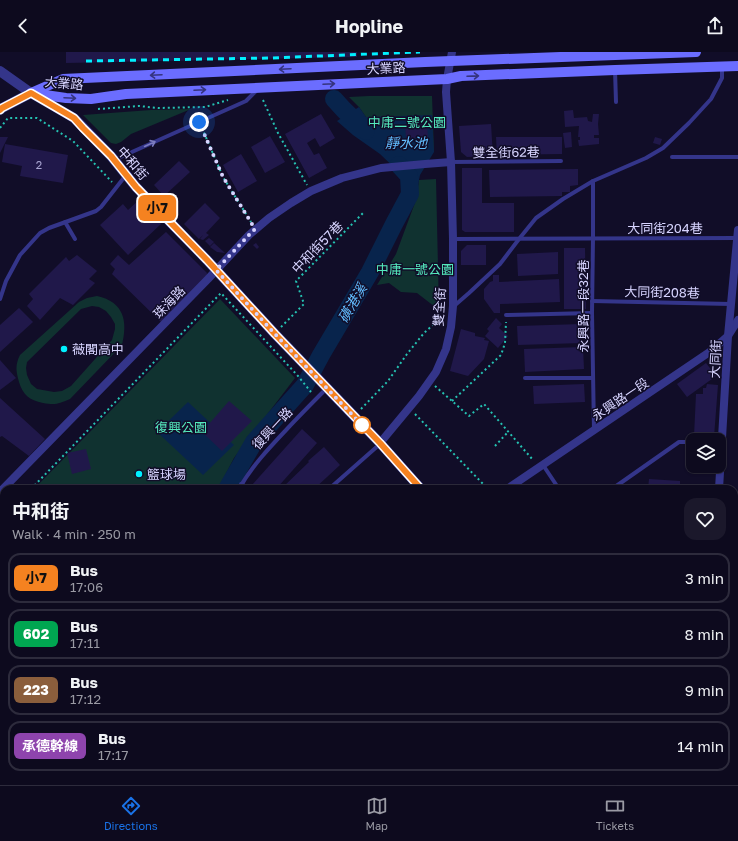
<!DOCTYPE html>
<html lang="en">
<head>
<meta charset="utf-8">
<style>
	:root { --surface:#0d0a1e; --page:#1b182b; --text:#f1f3f6; --muted:#9a9aa4; --line:#2d2b3c; --accent:#1a73e8 }
	body { margin:0; font-family:"Golos Text","Noto Sans TC",sans-serif; background:var(--page); color:var(--text); height:100vh; display:flex; flex-direction:column; font-size:15px; white-space:nowrap }
	* { box-sizing:border-box; margin:0 }
	p { font-size:13px; color:var(--muted) }
	.icon { flex:none; width:22px; height:22px; fill:none; stroke:currentColor; stroke-width:2; stroke-linecap:round; stroke-linejoin:round }
	.map { position:relative; flex:1; overflow:hidden }
	.sheet { position:absolute; left:0px; top:433px; width:738px; height:300px; display:flex; flex-direction:column; background:var(--surface); border-radius:12px 12px 0 0; box-shadow:0 1px 3px #0004,0 0 0 1px var(--line) }
	.sheet>* { flex:none }
	.badge { padding:0 8px; border-radius:6px; font-size:14px; line-height:26px }
	.controls { position:absolute; left:686px; top:381px; display:grid; gap:8px }
	.controls a { display:grid; place-items:center; width:40px; height:40px; border-radius:8px; background:var(--surface); box-shadow:0 1px 3px #0004,0 0 0 1px var(--line); font-size:20px }
	.you { position:absolute; width:20px; height:20px; margin:-10px; border:3px solid #fff; border-radius:50%; background:#1a73e8; box-shadow:0 0 0 6px #1a73e833 }
	.map>.badge { position:absolute; translate:-50% -50%; box-shadow:0 0 0 2px #fff }
	.round { display:grid; place-items:center; flex:none; width:42px; height:42px; border-radius:12px; background:var(--page) }
	.overview { display:flex; align-items:center; justify-content:space-between; height:68px; padding:0 12px }
	h1 { font-size:19px; font-weight:700; line-height:30px }
	ul { padding:0; list-style:none }
	li { display:flex; align-items:center; gap:12px; height:50px; margin:0 8px 6px; padding:0 4px; border:2px solid var(--line); border-radius:12px }
	li div { flex:1 }
	li b { display:block; font-size:15px }
	li em { font-style:normal }
	li .badge { min-width:44px; font-weight:700; text-align:center }
	header { display:flex; justify-content:space-between; align-items:center; height:52px; padding:0 12px; background:var(--surface); font-size:18px; font-weight:700 }
	.tabs { display:flex; justify-content:space-around; align-items:center; height:56px; border-top:1px solid var(--line); background:var(--surface); font-size:11px; color:var(--muted) }
	.tabs a { display:grid; justify-items:center; gap:2px }
	.tabs .active { color:var(--accent) }
	.map>svg:first-child { display:block }
	.green { fill:#103230; fill-rule:evenodd }
	.water { fill:#08244c }
	.lines { fill:none; stroke-linecap:round; stroke-linejoin:round }
	.stream { stroke:#08244c; stroke-width:3 }
	.river { stroke:#08244c; stroke-width:18 }
	.building { fill:#20184a }
	.path { stroke:#25c2b2; stroke-width:2; stroke-dasharray:2 3; stroke-linecap:butt }
	.service { stroke:#34358a; stroke-width:4 }
	.minor { stroke:#34358a; stroke-width:8 }
	.tertiary { stroke:#34358a; stroke-width:10 }
	.secondary { stroke:#6b6dff; stroke-width:10 }
	.rail { stroke:#00f0ff; stroke-width:3; stroke-dasharray:6 5; stroke-linecap:butt }
	.oneway { stroke:#35337e }
	.oneway2 { stroke:#7d7dbf }
	.line-casing { stroke:#fff; stroke-width:9 }
	.line { stroke:#f58220; stroke-width:6 }
	.walk { stroke:#d7d4ff; stroke-width:4; stroke-dasharray:0 7.2 }
	.poi-dot { fill:#00f0ff; stroke:#110d28; stroke-width:1.5 }
	.stop-dot { fill:#fff; stroke:#f58220; stroke-width:2 }
	.labels { text-anchor:middle; dominant-baseline:central; stroke-width:3; stroke-linejoin:round; paint-order:stroke }
	.number-label { font-size:11px; fill:#a9a5d2 }
	.street-label { font-size:13px; fill:#d7d4ff; stroke:#110d28 }
	.park-label { font-size:13px; fill:#55eabe; stroke:#110d28 }
	.poi-label { font-size:13px; fill:#d7d4ff; stroke:#110d28; text-anchor:start }
	.water-label { font-size:14px; font-style:italic; fill:#62bdff; stroke:#110d28 }
</style>
</head>
<body>
<header><svg class="icon" aria-label="back" viewBox="0 0 24 24"><path d="M15 5l-7 7 7 7"/></svg>Hopline<svg class="icon" aria-label="share" viewBox="0 0 24 24"><path d="M12 15V3M7 8l5-5 5 5M5 13v7h14v-7"/></svg></header>
<div class="map">
<svg width="738" height="733" viewBox="0 0 738 733">
	<rect width="100%" height="100%" fill="#110d28"/>
	<g class="green">
		<polygon points="369,44 432,44 434,100 366,65 359,55 349,45"/>
		<polygon points="191,57 131,82 121,90 116,92 111,91 83,63 151,58"/>
		<polygon points="436,127 439,258 417,241 401,240 389,231 377,233 396,202 416,148 419,128"/>
		<path d="M97 244C124 250 128 269 122 293L70 347C58 352 56 353 43 351 29 348 23 343 19 330 16 319 15 313 20 303L79 250 87 246ZM92 254 99 255 106 259 111 265 115 272V277L112 288 71 334 62 339 54 340 37 337 31 332 27 323 26 316 27 310 81 257Z"/>
		<polygon points="220,247 295,326 234,406 218,437 34,437"/>
		<polygon points="4,468 4,566 0,566 0,472"/>
	</g>
	<g class="water">
		<polygon points="359,55 366,65 432,63 434,100 420,123 418,133 404,134 403,124 380,102 353,83 337,69"/>
		<polygon points="188,350 234,393 203,423 157,380"/>
	</g>
	<g class="lines">
		<polyline class="stream" points="0,528 4,527"/>
		<g class="river">
			<polyline points="334,47 344,58 366,79"/>
			<polyline points="227,437 254,390 305,333 321,303 370,220 394,172 410,142 409,124 399,113"/>
			<polyline points="734,619 738,571"/>
			<polyline points="734,713 738,729"/>
			<polyline points="154,733 155,729"/>
		</g>
	</g>
	<g class="building">
		<polygon points="66,0 357,0 357,5 66,11"/>
		<polygon points="573,58 574,66 587,65 588,69 592,70 593,62 599,62 598,72 599,83 594,83 594,86 599,86 599,92 579,94 578,88 580,88 580,85 578,85 579,74 565,75 564,59"/>
		<polygon points="321,62 335,86 320,95 315,86 307,91 314,103 319,101 327,116 309,126 285,82"/>
		<polygon points="427,71 428,86 406,86 405,72"/>
		<polygon points="491,72 493,104 467,105 461,100 459,74"/>
		<polygon points="571,80 572,95 565,96 563,81"/>
		<polygon points="270,84 285,110 265,121 251,95"/>
		<polygon points="0,85 8,85 0,101"/>
		<polygon points="496,85 562,85 562,102 497,103"/>
		<polygon points="655,85 662,87 660,93 653,91"/>
		<polygon points="5,92 68,103 63,131 20,124 22,114 2,110"/>
		<polygon points="241,102 257,129 238,140 223,113"/>
		<polygon points="179,109 190,120 164,144 154,133"/>
		<polygon points="462,116 482,116 482,151 514,151 514,180 465,180 462,178"/>
		<polygon points="578,117 578,133 570,134 570,140 562,140 562,144 490,145 489,118"/>
		<polygon points="138,149 145,156 149,159 148,159 149,160 150,159 153,162 152,163 161,172 128,203 100,173 123,152 128,158"/>
		<polygon points="205,151 220,166 206,181 209,183 203,188 200,187 203,183 199,187 184,172"/>
		<polygon points="166,180 207,221 206,230 163,272 112,222 115,217 110,212 118,203 129,213"/>
		<polygon points="209,186 214,190 210,194 205,189"/>
		<polygon points="214,191 225,201 217,200 210,195"/>
		<polygon points="256,191 259,195 257,197 253,193"/>
		<polygon points="467,193 486,193 486,213 461,213 461,199"/>
		<polygon points="564,196 585,196 586,257 564,257"/>
		<polygon points="558,200 558,222 518,224 517,202"/>
		<polygon points="77,203 97,219 89,227 95,231 73,253 60,246 40,268 27,254 33,247 29,242 66,205 69,209"/>
		<polygon points="493,223 499,223 499,230 559,227 560,250 500,252 500,261 494,261 484,247 484,237 490,230 493,229"/>
		<polygon points="19,256 33,270 0,300 0,273"/>
		<polygon points="496,266 502,272 499,276 508,284 498,296 485,284 489,279 487,277"/>
		<polygon points="582,272 582,291 518,293 517,274"/>
		<polygon points="461,277 475,281 475,284 485,286 484,288 489,289 484,307 468,324 450,319"/>
		<polygon points="583,295 584,317 525,320 524,297"/>
		<polygon points="0,308 16,326 0,338"/>
		<polygon points="706,311 716,324 687,345 677,332"/>
		<polygon points="584,332 585,350 534,352 533,334"/>
		<polygon points="707,332 718,333 714,385 694,384 696,342 703,342 703,336 706,336"/>
		<polygon points="0,346 45,387 29,404 2,384 0,385"/>
		<polygon points="229,349 252,369 222,399 202,380"/>
		<polygon points="302,377 317,391 276,437 256,437 252,433"/>
		<polygon points="324,395 340,413 314,437 281,437 309,410 308,409"/>
		<polygon points="86,397 91,417 72,422 67,401"/>
		<polygon points="649,427 680,429 680,437 648,437"/>
		<polygon points="248,729 268,729 266,733 255,733 247,730"/>
		<polygon points="336,729 366,729 377,733 334,733"/>
	</g>
	<g class="lines">
		<g class="path">
			<polyline points="263,48 278,81 307,133"/>
			<polyline points="98,57 139,54 158,56 205,55 228,48"/>
			<polyline points="0,76 8,66 37,66 73,89 112,130"/>
			<polyline points="202,76 223,125 251,170"/>
			<polyline points="281,275 304,252 296,229 364,160"/>
			<polyline points="435,334 469,364 484,352 533,408"/>
			<polyline points="452,349 501,303 505,291 506,270"/>
			<polyline points="361,357 388,329 407,302 424,281 444,263"/>
			<polyline points="415,362 488,437"/>
			<polyline points="495,394 508,380"/>
			<polyline points="31,437 221,241 298,324 311,340"/>
			<polyline points="0,469 4,465"/>
			<polyline points="503,733 508,729"/>
		</g>
		<g class="service">
			<polyline points="615,18 616,50"/>
			<polyline points="672,105 738,105"/>
			<polyline points="114,108 246,49 257,38"/>
			<polyline points="451,110 561,109"/>
			<polyline points="593,129 593,186 592,261 594,379"/>
			<polyline points="65,170 75,187"/>
			<polyline points="453,187 737,186"/>
			<polyline points="0,247 6,229 20,203 40,181 49,176 96,159 101,155 126,123"/>
			<polyline points="592,249 731,252"/>
			<polyline points="454,254 469,241 500,212 519,187 536,166 563,147 593,129 646,106 663,96 689,71 711,47 722,26 722,15"/>
			<polyline points="506,263 592,261"/>
			<polyline points="525,326 592,326"/>
			<polyline points="543,413 559,437"/>
			<polyline points="241,432 250,437"/>
			<path d="M239 437C252 414 269 396 287 377 300 363 313 350 326 337"/>
			<polyline points="329,437 380,392"/>
			<polyline points="612,437 679,390 693,390"/>
			<polyline points="734,643 738,644"/>
			<polyline points="0,680 4,678"/>
			<polyline points="224,729 236,733"/>
			<polyline points="429,729 436,733"/>
			<polyline points="549,729 553,733"/>
			<polyline points="106,733 113,731"/>
			<polyline points="245,733 246,729"/>
			<polyline points="283,733 284,729"/>
			<polyline points="452,733 456,729"/>
		</g>
		<g class="minor">
			<polyline points="380,391 419,344 436,320 446,297 451,275 453,254 453,187 451,110 446,40 447,27 452,0"/>
			<polyline points="507,437 711,299 728,284 738,268"/>
			<polyline points="719,437 728,284 738,178"/>
			<polyline points="0,440 208,227 249,183 269,166 291,151 311,139 342,126 381,116 425,112 451,110"/>
			<polyline points="0,574 4,574"/>
			<polyline points="599,733 604,729"/>
		</g>
		<g class="tertiary">
			<polyline points="0,19 31,41 74,66 111,104 136,135 207,208 275,282 380,391 421,437"/>
			<polyline points="0,58 2,56 31,41"/>
			<polyline points="695,729 698,733"/>
		</g>
		<g class="secondary">
			<polyline points="31,41 66,46 91,47 126,42 447,27 461,24 615,18 738,14"/>
			<polyline points="31,41 63,27 425,10 696,0"/>
		</g>
		<polyline class="rail" points="86,9 270,6 420,0"/>
	</g>
	<defs><path id="oneway-shaft" d="M-6 0H5M1.5-3L5.5 0L1.5 3" fill="none" stroke-width="1.6" stroke-linecap="round" stroke-linejoin="round"/></defs>
	<g class="oneway">
		<use href="#oneway-shaft" transform="translate(285 17) rotate(177)"/>
		<use href="#oneway-shaft" transform="translate(156 23) rotate(177)"/>
		<use href="#oneway-shaft" transform="translate(473 24) rotate(-2)"/>
		<use href="#oneway-shaft" transform="translate(329 32) rotate(-3)"/>
		<use href="#oneway-shaft" transform="translate(200 38) rotate(-3)"/>
		<use href="#oneway-shaft" transform="translate(70 46) rotate(3)"/>
	</g>
	<use class="oneway2" href="#oneway-shaft" transform="translate(150 92) rotate(-25)"/>
	<g class="lines">
		<defs>
			<polyline id="line" points="0,58 2,56 31,41 74,66 83,76 111,104 136,135 207,208 275,282 380,391 421,437"/>
		</defs>
		<use href="#line" class="line-casing"/>
		<use href="#line" class="line"/>
		<polyline class="walk" points="199,70 223,125 255,177 249,183 216,218 275,282 362,373"/>
	</g>
	<g class="poi-dot">
		<circle cx="64" cy="297" r="4"/>
		<circle cx="139" cy="422" r="4"/>
	</g>
	<circle class="stop-dot" cx="362" cy="373" r="8"/>
	<g class="labels">
		<g class="number-label">
			<text x="39" y="112">2</text>
		</g>
		<g class="street-label">
			<text transform="translate(386 16) rotate(-3)">大業路</text>
			<text transform="translate(64 31) rotate(5)">大業路</text>
			<text transform="translate(506 100) rotate(-1)">雙全街62巷</text>
			<text transform="translate(133 111) rotate(49)">中和街</text>
			<text x="665" y="176">大同街204巷</text>
			<text transform="translate(317 195) rotate(-46)">中和街57巷</text>
			<text transform="translate(662 240) rotate(1)">大同街208巷</text>
			<text transform="translate(169 250) rotate(-46)">珠海路</text>
			<text transform="translate(583 254) rotate(-90)">永興路一段32巷</text>
			<text transform="translate(439 255) rotate(-86)">雙全街</text>
			<text transform="translate(715 307) rotate(-87)">大同街</text>
			<text transform="translate(620 347) rotate(-34)">永興路一段</text>
			<text transform="translate(272 376) rotate(-47)">復興一路</text>
		</g>
		<g class="park-label">
			<text x="407" y="70">中庸二號公園</text>
			<text x="415" y="217">中庸一號公園</text>
			<text x="181" y="375">復興公園</text>
		</g>
		<g class="poi-label">
			<text x="72" y="297">薇閣高中</text>
			<text x="147" y="422">籃球場</text>
		</g>
		<g class="water-label">
			<text x="406" y="90">靜水池</text>
			<text transform="translate(352 251) rotate(-60)">磺港溪</text>
		</g>
	</g>
</svg>
<div class="controls">
<a><svg class="icon" aria-label="layers" viewBox="0 0 24 24"><path d="M12 4l9 5-9 5-9-5zM3 14l9 5 9-5"/></svg></a>
</div>
<div class="you" style="left:199px;top:70px"></div>
<b class="badge" style="left:157px;top:156px;background:#f58220;color:#111">小7</b>
<section class="sheet">
<div class="overview"><div><h1>中和街</h1><p>Walk · 4 min · 250 m</p></div><a class="round"><svg class="icon" aria-label="heart" viewBox="0 0 24 24"><path d="M12 20l-8-8c-3-5 5-10 8-4 3-6 11-1 8 4z"/></svg></a></div>
<ul>
<li><span class="badge" style="background:#f58220;color:#111">小7</span><div><b>Bus</b><p>17:06</p></div><em>3 min</em></li>
<li><span class="badge" style="background:#00a651;color:#fff">602</span><div><b>Bus</b><p>17:11</p></div><em>8 min</em></li>
<li><span class="badge" style="background:#8b5e3c;color:#fff">223</span><div><b>Bus</b><p>17:12</p></div><em>9 min</em></li>
<li><span class="badge" style="background:#8e44ad;color:#fff">承德幹線</span><div><b>Bus</b><p>17:17</p></div><em>14 min</em></li>
</ul>
</section>
</div>
<nav class="tabs">
<a class="active"><svg class="icon" aria-label="directions" viewBox="0 0 24 24"><path d="M12 3l9 9-9 9-9-9zM9 14v-3h6M13 9l2 2-2 2"/></svg>Directions</a>
<a><svg class="icon" aria-label="map" viewBox="0 0 24 24"><path d="M3 6l6-2 6 2 6-2v14l-6 2-6-2-6 2zM9 4v14M15 6v14"/></svg>Map</a>
<a><svg class="icon" aria-label="tickets" viewBox="0 0 24 24"><path d="M3 7h18v10H3zM15 7v10"/></svg>Tickets</a>
</nav>
</body>
</html>
